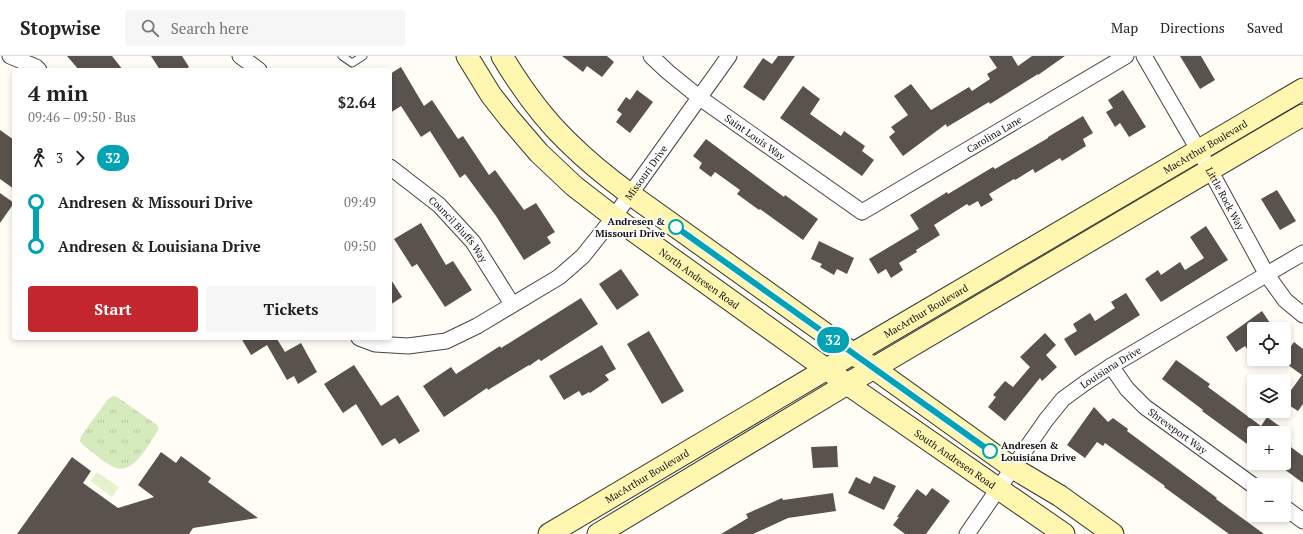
<!DOCTYPE html>
<html lang="en">
<head>
<meta charset="utf-8">
<style>
	:root { --surface:#fff; --page:#f6f6f6; --text:#222; --muted:#767676; --line:#e0e0e0; --accent:#c4262e }
	body { margin:0; font-family:"PT Serif",serif; background:var(--page); color:var(--text); height:100vh; display:flex; flex-direction:column; font-size:15px; white-space:nowrap }
	* { box-sizing:border-box; margin:0 }
	p { font-size:13px; color:var(--muted) }
	.icon { flex:none; width:22px; height:22px; fill:none; stroke:currentColor; stroke-width:2; stroke-linecap:round; stroke-linejoin:round }
	.map { position:relative; flex:1; overflow:hidden }
	.side { position:absolute; left:12px; top:12px; width:380px; height:272px; display:flex; flex-direction:column; background:var(--surface); border-radius:4px; box-shadow:0 2px 6px #0003 }
	.side>* { flex:none }
	.badge { padding:0 8px; border-radius:13px; font-size:14px; line-height:26px }
	.buttons { position:absolute; left:1247px; top:266px; display:grid; gap:8px }
	.buttons a { display:grid; place-items:center; width:44px; height:44px; border-radius:4px; background:var(--surface); box-shadow:0 2px 6px #0003; font-size:20px }
	.map>.badge { position:absolute; translate:-50% -50%; box-shadow:0 0 0 2px #fff }
	.legs { display:flex; align-items:center; gap:6px; height:44px; padding:0 16px; font-size:13px }
	.legs p { margin-inline-start:auto }
	.headline { display:flex; align-items:center; justify-content:space-between; height:68px; padding:0 16px }
	h1 { font-size:22px; font-weight:600; line-height:30px }
	.button { display:flex; gap:8px; margin-top:auto; padding:8px 16px }
	.button a { flex:1; height:46px; border-radius:4px; background:var(--accent); color:#fff; font-size:16px; font-weight:600; line-height:46px; text-align:center }
	.button a+a { background:var(--page); color:var(--text) }
	ul { padding:0 16px; list-style:none }
	li { display:flex; align-items:center; gap:14px; height:44px; font-size:15px }
	li i { display:grid; place-items:center; width:6px; height:100%; margin:0 5px; background:currentColor }
	li i::after { content:''; width:10px; height:10px; margin:-5px; border:3px solid; border-radius:50%; background:var(--surface) }
	li p { margin-inline-start:auto }
	li:first-child i { background:linear-gradient(#0000 50%,currentColor 0) }
	li:last-child i { background:linear-gradient(currentColor 50%,#0000 0) }
	header { display:flex; align-items:center; gap:24px; box-sizing:border-box; height:56px; padding:0 20px; background:var(--surface); border-bottom:1px solid var(--line) }
	header strong { font-size:19px }
	nav { display:flex; gap:22px; margin-inline-start:auto; font-size:14px }
	.search { width:280px; height:36px; background:var(--page); display:flex; align-items:center; gap:10px; box-sizing:border-box; padding:0 14px; border-radius:4px; color:var(--muted); font-size:15px }
	.map>svg:first-child { display:block }
	.park { fill:url(#park-tufts) }
	.pitch { fill:#e6f2cf }
	.building { fill:#5a524d }
	.lines { fill:none; stroke-linecap:round; stroke-linejoin:round }
	.lane-casing { stroke:#444; stroke-width:9 }
	.street-casing { stroke:#444; stroke-width:17 }
	.secondary-casing { stroke:#333; stroke-width:23 }
	.lane { stroke:#fff; stroke-width:7 }
	.street { stroke:#fff; stroke-width:15 }
	.secondary { stroke:#fff6b0; stroke-width:21 }
	.line-1-casing { stroke:#fff; stroke-width:9 }
	.line-1 { stroke:#00a3b4; stroke-width:6 }
	.stop-1-dot { fill:#fff; stroke:#00a3b4; stroke-width:2 }
	.labels { text-anchor:middle; dominant-baseline:central; stroke-width:4; stroke-linejoin:round; paint-order:stroke }
	.street-label { font-size:10px; fill:#111; stroke:#fff }
	.stop-label { font-size:10px; font-weight:bold; fill:#111; stroke:#fff; text-anchor:end }
</style>
</head>
<body>
<header>
<strong>Stopwise</strong>
<div class="search"><svg class="icon" aria-label="search" viewBox="0 0 24 24"><circle cx="10" cy="10" r="6"/><path d="M15 15l6 6"/></svg>Search here</div>
<nav><a>Map</a><a>Directions</a><a>Saved</a></nav>
</header>
<div class="map">
<svg width="1303" height="478" viewBox="0 0 1303 478">
	<defs>
		<pattern id="park-tufts" width="24" height="20" patternUnits="userSpaceOnUse"><rect width="24" height="20" fill="#d5ebbd"/><path d="M3 7l-1-3M5 7V3M7 7l1-3M15 17l-1-3M17 17v-4M19 17l1-3" fill="none" stroke="#b6c8a1"/></pattern>
	</defs>
	<rect width="100%" height="100%" fill="#fffdf5"/>
	<path class="park" d="M113 340 117 341 157 369 159 372 157 376C149 388 134 418 116 412 106 408 92 396 83 389L80 385 81 380 108 343Z"/>
	<polygon class="pitch" points="97,416 119,431 112,441 90,425"/>
	<g class="building">
		<polygon points="67,0 112,0 123,14 79,14"/>
		<polygon points="151,0 182,0 189,11 183,14 160,14"/>
		<polygon points="562,0 607,0 614,6 602,21 587,10 583,16"/>
		<polygon points="778,0 795,0 764,45 743,31 763,2 772,8"/>
		<polygon points="989,0 1012,0 1018,10 1032,0 1065,0 1038,19 1038,18 990,48 989,46 947,71 946,68 903,100 889,81 895,76 891,71 908,59 894,40 911,28 931,54 969,31 972,35 990,23 987,18 997,12"/>
		<polygon points="1180,0 1201,0 1215,24 1200,33"/>
		<polygon points="401,11 424,50 432,44 458,83 463,80 489,119 495,114 524,154 536,147 555,176 547,181 551,187 524,204 496,160 465,118 460,122 430,75 421,81 401,50 390,57 390,18"/>
		<polygon points="803,30 820,43 810,58 841,80 844,75 865,90 862,95 874,104 862,120 780,62"/>
		<polygon points="637,34 653,46 630,77 616,66 622,58 617,54 626,41 630,44"/>
		<polygon points="1123,34 1146,71 1129,81 1120,67 1115,71 1106,56 1113,52 1108,44"/>
		<polygon points="1083,60 1093,77 1083,83 1086,90 1062,105 1060,102 1035,117 1033,113 1015,124 1014,123 989,138 993,144 981,151 978,145 969,150 967,148 934,169 940,179 916,194 917,196 899,207 903,214 891,222 886,213 878,218 869,203 919,173 910,159 947,136 948,138 993,111 995,113 1048,82 1048,81"/>
		<polygon points="0,74 14,84 14,133 0,123"/>
		<polygon points="706,83 784,141 785,139 818,163 803,184 760,153 759,154 737,138 740,134 715,116 711,121 699,112 702,107 693,100"/>
		<polygon points="1277,134 1296,165 1280,174 1261,143"/>
		<polygon points="0,137 14,147 0,167"/>
		<polygon points="421,167 446,209 453,205 472,234 445,251 417,208 412,211 394,183"/>
		<polygon points="1206,170 1228,204 1161,246 1145,223 1158,214 1161,219 1180,206 1185,214 1204,202 1190,181"/>
		<polygon points="819,185 854,202 847,218 837,213 834,219 820,211 822,208 811,203"/>
		<polygon points="621,213 639,239 617,254 599,228"/>
		<polygon points="390,222 402,241 390,249"/>
		<polygon points="1126,237 1140,259 1075,300 1064,283 1077,275 1073,268 1090,257 1095,265 1115,252 1111,246"/>
		<polygon points="581,242 598,268 541,305 539,303 529,310 529,309 488,334 487,332 444,361 423,330 451,311 456,318 500,290 501,292"/>
		<polygon points="1262,255 1274,273 1254,273 1254,303 1245,290 1236,296 1226,281"/>
		<polygon points="649,275 684,335 662,348 627,288"/>
		<polygon points="1045,277 1056,289 1046,299 1057,311 1042,325 1040,322 1005,365 988,351 996,341 993,339 1005,325 1013,331 1030,311 1020,301"/>
		<polygon points="241,282 278,282 277,283 285,296 301,287 317,316 298,328 294,320 287,324 267,289 251,299"/>
		<polygon points="1294,286 1303,293 1303,348 1298,355 1284,346 1284,344 1302,319 1281,304 1284,303 1284,300"/>
		<polygon points="602,289 616,313 605,319 609,324 590,337 589,336 582,340 579,335 564,344 549,320"/>
		<polygon points="1176,304 1210,328 1208,331 1261,370 1267,361 1289,377 1254,377 1254,393 1202,355 1203,354 1162,323"/>
		<polygon points="354,309 381,350 398,339 420,375 399,388 395,382 382,390 356,348 343,357 324,328"/>
		<polygon points="1094,351 1108,366 1113,362 1117,365 1128,373 1127,375 1217,442 1216,443 1264,478 1229,478 1164,431 1165,430 1105,387 1103,390 1097,386 1085,402 1067,389"/>
		<polygon points="1284,386 1303,400 1303,427 1284,413"/>
		<polygon points="837,390 838,411 813,412 811,391"/>
		<polygon points="161,396 176,407 181,400 211,422 208,426 258,462 193,472 189,478 17,478 72,401 91,415 83,427 118,452 154,441 138,429"/>
		<polygon points="874,420 896,430 884,454 848,437 856,421 870,428"/>
		<polygon points="932,432 950,445 926,478 905,478 893,469 899,461 897,461 917,433 926,440"/>
		<polygon points="833,437 836,455 788,462 753,478 721,478 748,462 746,458 782,442 783,444"/>
	</g>
	<g class="lines">
		<defs>
			<polyline id="lane" points="342,0 352,7 363,0"/>
			<g id="street">
				<polyline points="10,0 36,11 39,14"/>
				<polyline points="240,0 259,14"/>
				<path id="s1" d="M651 0 668 16 700 42 862 156 1126 0"/>
				<path id="s2" d="M1144 0 1210 114 1267 219 1285 244 1303 259"/>
				<path id="s3" d="M390 111 439 149 473 186 512 248"/>
				<path id="s4" d="M359 282 375 288 408 290 446 285 477 270 559 221 583 200 614 161 729 0"/>
				<path id="s5" d="M1111 310 1127 333 1145 351 1254 430"/>
				<polyline points="1284,451 1303,465"/>
				<path id="s6" d="M967 478 1046 364 1063 343 1085 327 1111 310 1303 197"/>
			</g>
			<g id="secondary">
				<path id="s7" d="M467 0 491 39 509 62 539 97 574 130 614 161 847 328 1064 478"/>
				<path d="M502 0C520 30 541 60 567 85 587 105 608 122 630 138L1013 412 1060 440 1113 478"/>
				<path id="s8" d="M549 478 852 298 1303 33"/>
				<polyline points="598,478 847,328 1303,59"/>
			</g>
		</defs>
		<use href="#lane" class="lane-casing"/>
		<use href="#street" class="street-casing"/>
		<use href="#secondary" class="secondary-casing"/>
		<use href="#lane" class="lane"/>
		<use href="#street" class="street"/>
		<use href="#secondary" class="secondary"/>
	</g>
	<g class="lines">
		<defs>
			<polyline id="line-1" points="676,171 990,395"/>
		</defs>
		<use href="#line-1" class="line-1-casing"/>
		<use href="#line-1" class="line-1"/>
	</g>
	<g class="stop-1-dot">
		<circle cx="676" cy="171" r="7"/>
		<circle cx="990" cy="395" r="7"/>
	</g>
	<g class="labels">
		<g class="street-label">
			<text stroke="none"><textPath href="#s1" startOffset="416">Carolina Lane</textPath></text>
			<text stroke="none"><textPath href="#s1" startOffset="132">Saint Louis Way</textPath></text>
			<text stroke="none"><textPath href="#s8" startOffset="762">MacArthur Boulevard</textPath></text>
			<text stroke="none"><textPath href="#s4" startOffset="355">Missouri Drive</textPath></text>
			<text stroke="none"><textPath href="#s2" startOffset="164">Little Rock Way</textPath></text>
			<text stroke="none"><textPath href="#s3" startOffset="93">Council Bluffs Way</textPath></text>
			<text stroke="none"><textPath href="#s7" startOffset="325">North Andresen Road</textPath></text>
			<text stroke="none"><textPath href="#s8" startOffset="438">MacArthur Boulevard</textPath></text>
			<text stroke="none"><textPath href="#s6" startOffset="223">Louisiana Drive</textPath></text>
			<text stroke="none"><textPath href="#s5" startOffset="94">Shreveport Way</textPath></text>
			<text stroke="none"><textPath href="#s7" startOffset="638">South Andresen Road</textPath></text>
			<text stroke="none"><textPath href="#s8" startOffset="114">MacArthur Boulevard</textPath></text>
		</g>
		<g class="stop-label">
			<text x="665" y="165">Andresen &amp;<tspan x="665" dy="12">Missouri Drive</tspan></text>
			<text x="1001" y="389" text-anchor="start">Andresen &amp;<tspan x="1001" dy="12">Louisiana Drive</tspan></text>
		</g>
	</g>
</svg>
<div class="buttons">
<a><svg class="icon" aria-label="locate" viewBox="0 0 24 24"><circle cx="12" cy="12" r="6"/><path d="M12 2v4M12 18v4M2 12h4M18 12h4"/></svg></a>
<a><svg class="icon" aria-label="layers" viewBox="0 0 24 24"><path d="M12 4l9 5-9 5-9-5zM3 14l9 5 9-5"/></svg></a>
<a>+</a>
<a>−</a>
</div>
<b class="badge" style="left:833px;top:284px;background:#00a3b4;color:#fff">32</b>
<section class="side">
<div class="headline"><div><h1>4 min</h1><p>09:46 – 09:50 · Bus</p></div><b>$2.64</b></div>
<div class="legs"><svg class="icon" aria-label="walk" viewBox="0 0 24 24"><circle cx="13" cy="4" r="2"/><path d="M13 8l-2 6 4 7M11 14l-3 7M7 12l3-4h3l4 4"/></svg>3<svg class="icon" aria-label="forward" viewBox="0 0 24 24"><path d="M9 5l7 7-7 7"/></svg><b class="badge" style="background:#00a3b4;color:#fff">32</b></div>
<ul>
<li><i style="color:#00a3b4"></i><b>Andresen &amp; Missouri Drive</b><p>09:49</p></li>
<li><i style="color:#00a3b4"></i><b>Andresen &amp; Louisiana Drive</b><p>09:50</p></li>
</ul>
<div class="button"><a>Start</a><a>Tickets</a></div>
</section>
</div>
</body>
</html>
